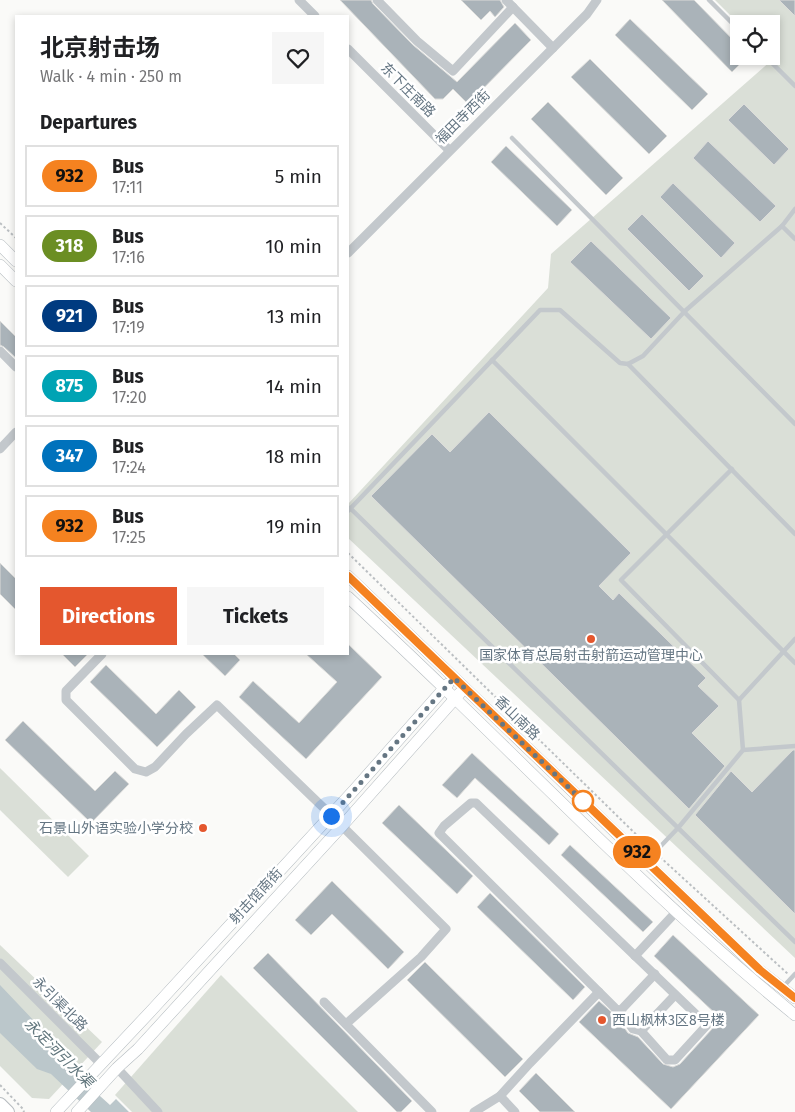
<!DOCTYPE html>
<html lang="en">
<head>
<meta charset="utf-8">
<style>
	:root { --surface:#fff; --page:#f6f6f6; --text:#202124; --muted:#757577; --line:#e0e0e0; --accent:#e4572e }
	body { margin:0; font-family:"Fira Sans","Noto Sans SC",sans-serif; background:var(--page); color:var(--text); height:100vh; display:flex; flex-direction:column; font-size:19px; white-space:nowrap }
	* { box-sizing:border-box; margin:0 }
	p { font-size:16px; color:var(--muted) }
	.icon { flex:none; width:28px; height:28px; fill:none; stroke:currentColor; stroke-width:2; stroke-linecap:round; stroke-linejoin:round }
	.map { position:relative; flex:1; overflow:hidden }
	.details { position:absolute; left:15px; top:15px; width:334px; height:640px; display:flex; flex-direction:column; background:var(--surface); border-radius:0px; box-shadow:0 2px 8px #0003 }
	.details>* { flex:none }
	.badge { padding:0 10px; border-radius:16px; font-size:18px; line-height:32px }
	.tools { position:absolute; left:730px; top:15px; display:grid; gap:10px }
	.tools a { display:grid; place-items:center; width:50px; height:50px; border-radius:0px; background:var(--surface); box-shadow:0 2px 8px #0003; font-size:25px }
	.you { position:absolute; width:25px; height:25px; margin:-12px; border:4px solid #fff; border-radius:50%; background:#1a73e8; box-shadow:0 0 0 8px #1a73e833 }
	.map>.badge { position:absolute; translate:-50% -50%; box-shadow:0 0 0 2px #fff }
	h2 { padding:0 25px; font-size:19px; line-height:45px }
	.round { display:grid; place-items:center; flex:none; width:52px; height:52px; border-radius:0px; background:var(--page) }
	.overview { display:flex; align-items:center; justify-content:space-between; height:85px; padding:0 25px }
	h1 { font-size:24px; font-weight:700; line-height:38px }
	.primary-button { display:flex; gap:10px; margin-top:auto; padding:10px 25px }
	.primary-button a { flex:1; height:58px; border-radius:0px; background:var(--accent); color:#fff; font-size:20px; font-weight:700; line-height:58px; text-align:center }
	.primary-button a+a { background:var(--page); color:var(--text) }
	ul { padding:0; list-style:none }
	li { display:flex; align-items:center; gap:15px; height:62px; margin:0 10px 8px; padding:0 15px; border:2px solid var(--line); border-radius:0px }
	li div { flex:1 }
	li b { display:block; font-size:19px }
	li em { font-style:normal }
	li .badge { min-width:55px; font-weight:700; text-align:center }
	.map>svg:first-child { display:block }
	.green { fill:#dadfd7 }
	.water { fill:#bbc7cb }
	.building { fill:#aab3b9; stroke:#dcdcda }
	.lines { fill:none; stroke-linecap:round; stroke-linejoin:round }
	.secondary-casing { stroke:#b3babf; stroke-width:12 }
	.primary-casing { stroke:#b5babe; stroke-width:14 }
	.path { stroke:#bbbfc2; stroke-width:2; stroke-dasharray:2.5 2.5; stroke-linecap:butt }
	.lane { stroke:#c3c8cc; stroke-width:4.5 }
	.street { stroke:#c3c8cc; stroke-width:9 }
	.secondary { stroke:#fff; stroke-width:11 }
	.primary { stroke:#fff; stroke-width:12 }
	.line-casing { stroke:#fff; stroke-width:11 }
	.line { stroke:#f58220; stroke-width:8 }
	.walk { stroke:#657683; stroke-width:5; stroke-dasharray:0 9 }
	.poi-dot { fill:#e4572e; stroke:#fff; stroke-width:2 }
	.stop-dot { fill:#fff; stroke:#f58220; stroke-width:2.5 }
	.labels { text-anchor:middle; dominant-baseline:central; stroke-width:5; stroke-linejoin:round; paint-order:stroke }
	.street-label { font-size:14px; fill:#657683; stroke:#fff }
	.poi-label { font-size:14px; fill:#657683; stroke:#fff }
	.water-label { font-size:15px; font-style:italic; fill:#60757c; stroke:#fff }
</style>
</head>
<body>
<div class="map">
<svg width="795" height="1112" viewBox="0 0 795 1112">
	<rect width="100%" height="100%" fill="#fafaf8"/>
	<g class="green">
		<polygon points="715,0 795,0 795,958 348,538 348,504 548,288 551,254 773,59 771,56 771,24 739,24"/>
		<polygon points="0,768 89,856 68,877 0,810"/>
		<polygon points="0,945 102,1042 49,1099 32,1098 0,1066"/>
		<polygon points="221,975 358,1112 132,1112 115,1095"/>
	</g>
	<polygon class="water" points="0,985 55,1043 61,1061 110,1105 116,1099 129,1112 91,1112 51,1074 37,1069 0,1033"/>
	<g class="building">
		<polygon points="340,0 371,0 373,4 413,45 457,82 515,23 531,40 468,104 453,89 443,99 435,99"/>
		<polygon points="461,0 500,0 504,7 495,17 490,11 481,20"/>
		<polygon points="662,0 694,0 739,46 739,56 748,56 732,72"/>
		<polygon points="779,0 795,0 795,16"/>
		<polygon points="630,19 708,94 692,110 615,35"/>
		<polygon points="590,59 667,136 649,154 571,77"/>
		<polygon points="548,102 623,178 606,195 531,119"/>
		<polygon points="744,104 789,149 774,165 728,120"/>
		<polygon points="708,141 776,206 760,222 693,158"/>
		<polygon points="506,146 572,210 557,226 491,162"/>
		<polygon points="673,183 735,243 721,258 660,197"/>
		<polygon points="642,214 704,276 689,291 627,229"/>
		<polygon points="591,241 671,318 651,339 570,262"/>
		<polygon points="0,321 16,337 16,358 4,347 0,345"/>
		<polygon points="489,412 631,553 599,586 613,600 619,593 706,678 698,686 719,706 692,733 725,766 689,809 371,496 432,434 450,452"/>
		<polygon points="0,563 16,579 16,610 0,594"/>
		<polygon points="348,644 382,677 306,759 239,697 253,681 299,723 337,682 306,654 348,654"/>
		<polygon points="62,654 88,654 75,667"/>
		<polygon points="202,654 234,654 240,660 225,676"/>
		<polygon points="106,665 156,714 179,690 196,707 157,747 90,682"/>
		<polygon points="23,721 95,791 115,771 129,784 91,823 5,740"/>
		<polygon points="793,750 795,750 795,914 695,815 731,771 752,792"/>
		<polygon points="472,753 559,834 549,845 475,778 457,798 442,785"/>
		<polygon points="399,805 473,876 457,894 382,823"/>
		<polygon points="570,845 653,922 643,932 561,855"/>
		<polygon points="332,881 404,952 388,969 332,914 311,935 295,920"/>
		<polygon points="490,893 585,987 573,1000 477,907"/>
		<polygon points="673,935 759,1015 671,1109 579,1022 599,1001 616,1016 628,1033 638,1037 663,1064 673,1067 680,1064 712,1029 713,1024 719,1017 654,956"/>
		<polygon points="268,953 412,1101 401,1112 397,1112 253,968"/>
		<polygon points="425,962 523,1059 505,1077 407,980"/>
		<polygon points="536,1073 575,1112 540,1112 519,1091"/>
	</g>
	<g class="lines">
		<defs>
			<g id="secondary">
				<polyline points="0,245 16,261"/>
				<polyline points="0,265 16,281"/>
				<polyline points="348,576 759,970 795,998"/>
				<path d="M348 597C380 627 412 657 444 688 559 799 671 914 795 1015"/>
				<polyline points="56,1112 151,1011 355,789 448,684"/>
				<polyline points="77,1112 117,1068 138,1049 342,826 460,693"/>
			</g>
			<polyline id="primary" points="0,1104 8,1112"/>
		</defs>
		<use href="#secondary" class="secondary-casing"/>
		<use href="#primary" class="primary-casing"/>
		<g class="path">
			<polyline points="0,223 16,238"/>
			<polyline points="348,553 649,847"/>
			<polyline points="660,857 788,974"/>
			<polyline points="0,1085 23,1109 24,1112"/>
		</g>
		<g class="lane">
			<polyline points="709,0 739,30"/>
			<polyline points="765,56 795,86"/>
			<polyline points="512,138 795,424"/>
			<polyline points="782,226 795,239"/>
			<polyline points="492,360 795,663"/>
			<polyline points="628,364 795,534"/>
			<polyline points="732,469 621,580 739,700"/>
			<polyline points="350,508 795,942"/>
			<polyline points="348,511 540,310 560,310 620,363 628,364 643,356 685,311 782,226 795,209"/>
			<polyline points="743,750 795,746"/>
			<polyline points="636,872 678,828 743,750 739,700 795,639"/>
			<polyline points="783,987 795,974"/>
		</g>
		<g class="street">
			<polyline points="299,0 315,16"/>
			<polyline points="377,0 417,41 453,71 513,7"/>
			<polyline points="506,0 553,48"/>
			<polyline points="348,49 449,150"/>
			<polyline points="348,253 587,14 597,0"/>
			<polyline points="0,351 16,367"/>
			<polyline points="0,449 16,432"/>
			<polyline points="102,654 66,691 66,700 135,769 146,772 155,767 186,734 217,705 331,815"/>
			<polygon points="471,803 476,803 707,1025 675,1060 667,1060 641,1031 633,1029 620,1011 615,1008 439,833 444,826"/>
			<polyline points="342,826 446,929 421,957 346,1024"/>
			<polyline points="635,956 676,912"/>
			<polyline points="0,963 101,1064"/>
			<polyline points="324,1002 432,1112"/>
			<polyline points="620,1011 655,974"/>
			<polyline points="641,1031 675,995"/>
			<polyline points="117,1068 158,1112"/>
			<polyline points="500,1096 515,1112"/>
			<polyline points="474,1112 500,1096 530,1063 599,992"/>
		</g>
		<use href="#secondary" class="secondary"/>
		<use href="#primary" class="primary"/>
	</g>
	<g class="lines">
		<defs>
			<polyline id="line" points="348,576 760,970 795,998"/>
		</defs>
		<use href="#line" class="line-casing"/>
		<use href="#line" class="line"/>
		<polyline class="walk" points="331,816 454,678 583,801"/>
	</g>
	<g class="poi-dot">
		<circle cx="591" cy="639" r="5"/>
		<circle cx="203" cy="828" r="5"/>
		<circle cx="602" cy="1020" r="5"/>
	</g>
	<circle class="stop-dot" cx="583" cy="801" r="10"/>
	<g class="labels">
		<g class="street-label">
			<text transform="translate(408 90) rotate(45)">东下庄南路</text>
			<text transform="translate(463 117) rotate(-45)">福田寺西街</text>
			<text transform="translate(517 718) rotate(44)">香山南路</text>
			<text transform="translate(256 896) rotate(-47)">射击馆南街</text>
			<text transform="translate(60 1004) rotate(45)">永引渠北路</text>
		</g>
		<g class="poi-label">
			<text x="591" y="655">国家体育总局射击射箭运动管理中心</text>
			<text x="193" y="828" text-anchor="end">石景山外语实验小学分校</text>
			<text x="612" y="1020" text-anchor="start">西山枫林3区8号楼</text>
		</g>
		<g class="water-label">
			<text transform="translate(59 1053) rotate(45)">永定河引水渠</text>
		</g>
	</g>
</svg>
<div class="tools">
<a><svg class="icon" aria-label="locate" viewBox="0 0 24 24"><circle cx="12" cy="12" r="6"/><path d="M12 2v4M12 18v4M2 12h4M18 12h4"/></svg></a>
</div>
<div class="you" style="left:331px;top:816px"></div>
<b class="badge" style="left:637px;top:852px;background:#f58220;color:#111">932</b>
<section class="details">
<div class="overview"><div><h1>北京射击场</h1><p>Walk · 4 min · 250 m</p></div><a class="round"><svg class="icon" aria-label="heart" viewBox="0 0 24 24"><path d="M12 20l-8-8c-3-5 5-10 8-4 3-6 11-1 8 4z"/></svg></a></div>
<h2>Departures</h2>
<ul>
<li><span class="badge" style="background:#f58220;color:#111">932</span><div><b>Bus</b><p>17:11</p></div><em>5 min</em></li>
<li><span class="badge" style="background:#6b8e23;color:#fff">318</span><div><b>Bus</b><p>17:16</p></div><em>10 min</em></li>
<li><span class="badge" style="background:#003b80;color:#fff">921</span><div><b>Bus</b><p>17:19</p></div><em>13 min</em></li>
<li><span class="badge" style="background:#00a3b4;color:#fff">875</span><div><b>Bus</b><p>17:20</p></div><em>14 min</em></li>
<li><span class="badge" style="background:#0072bc;color:#fff">347</span><div><b>Bus</b><p>17:24</p></div><em>18 min</em></li>
<li><span class="badge" style="background:#f58220;color:#111">932</span><div><b>Bus</b><p>17:25</p></div><em>19 min</em></li>
</ul>
<div class="primary-button"><a>Directions</a><a>Tickets</a></div>
</section>
</div>
</body>
</html>
